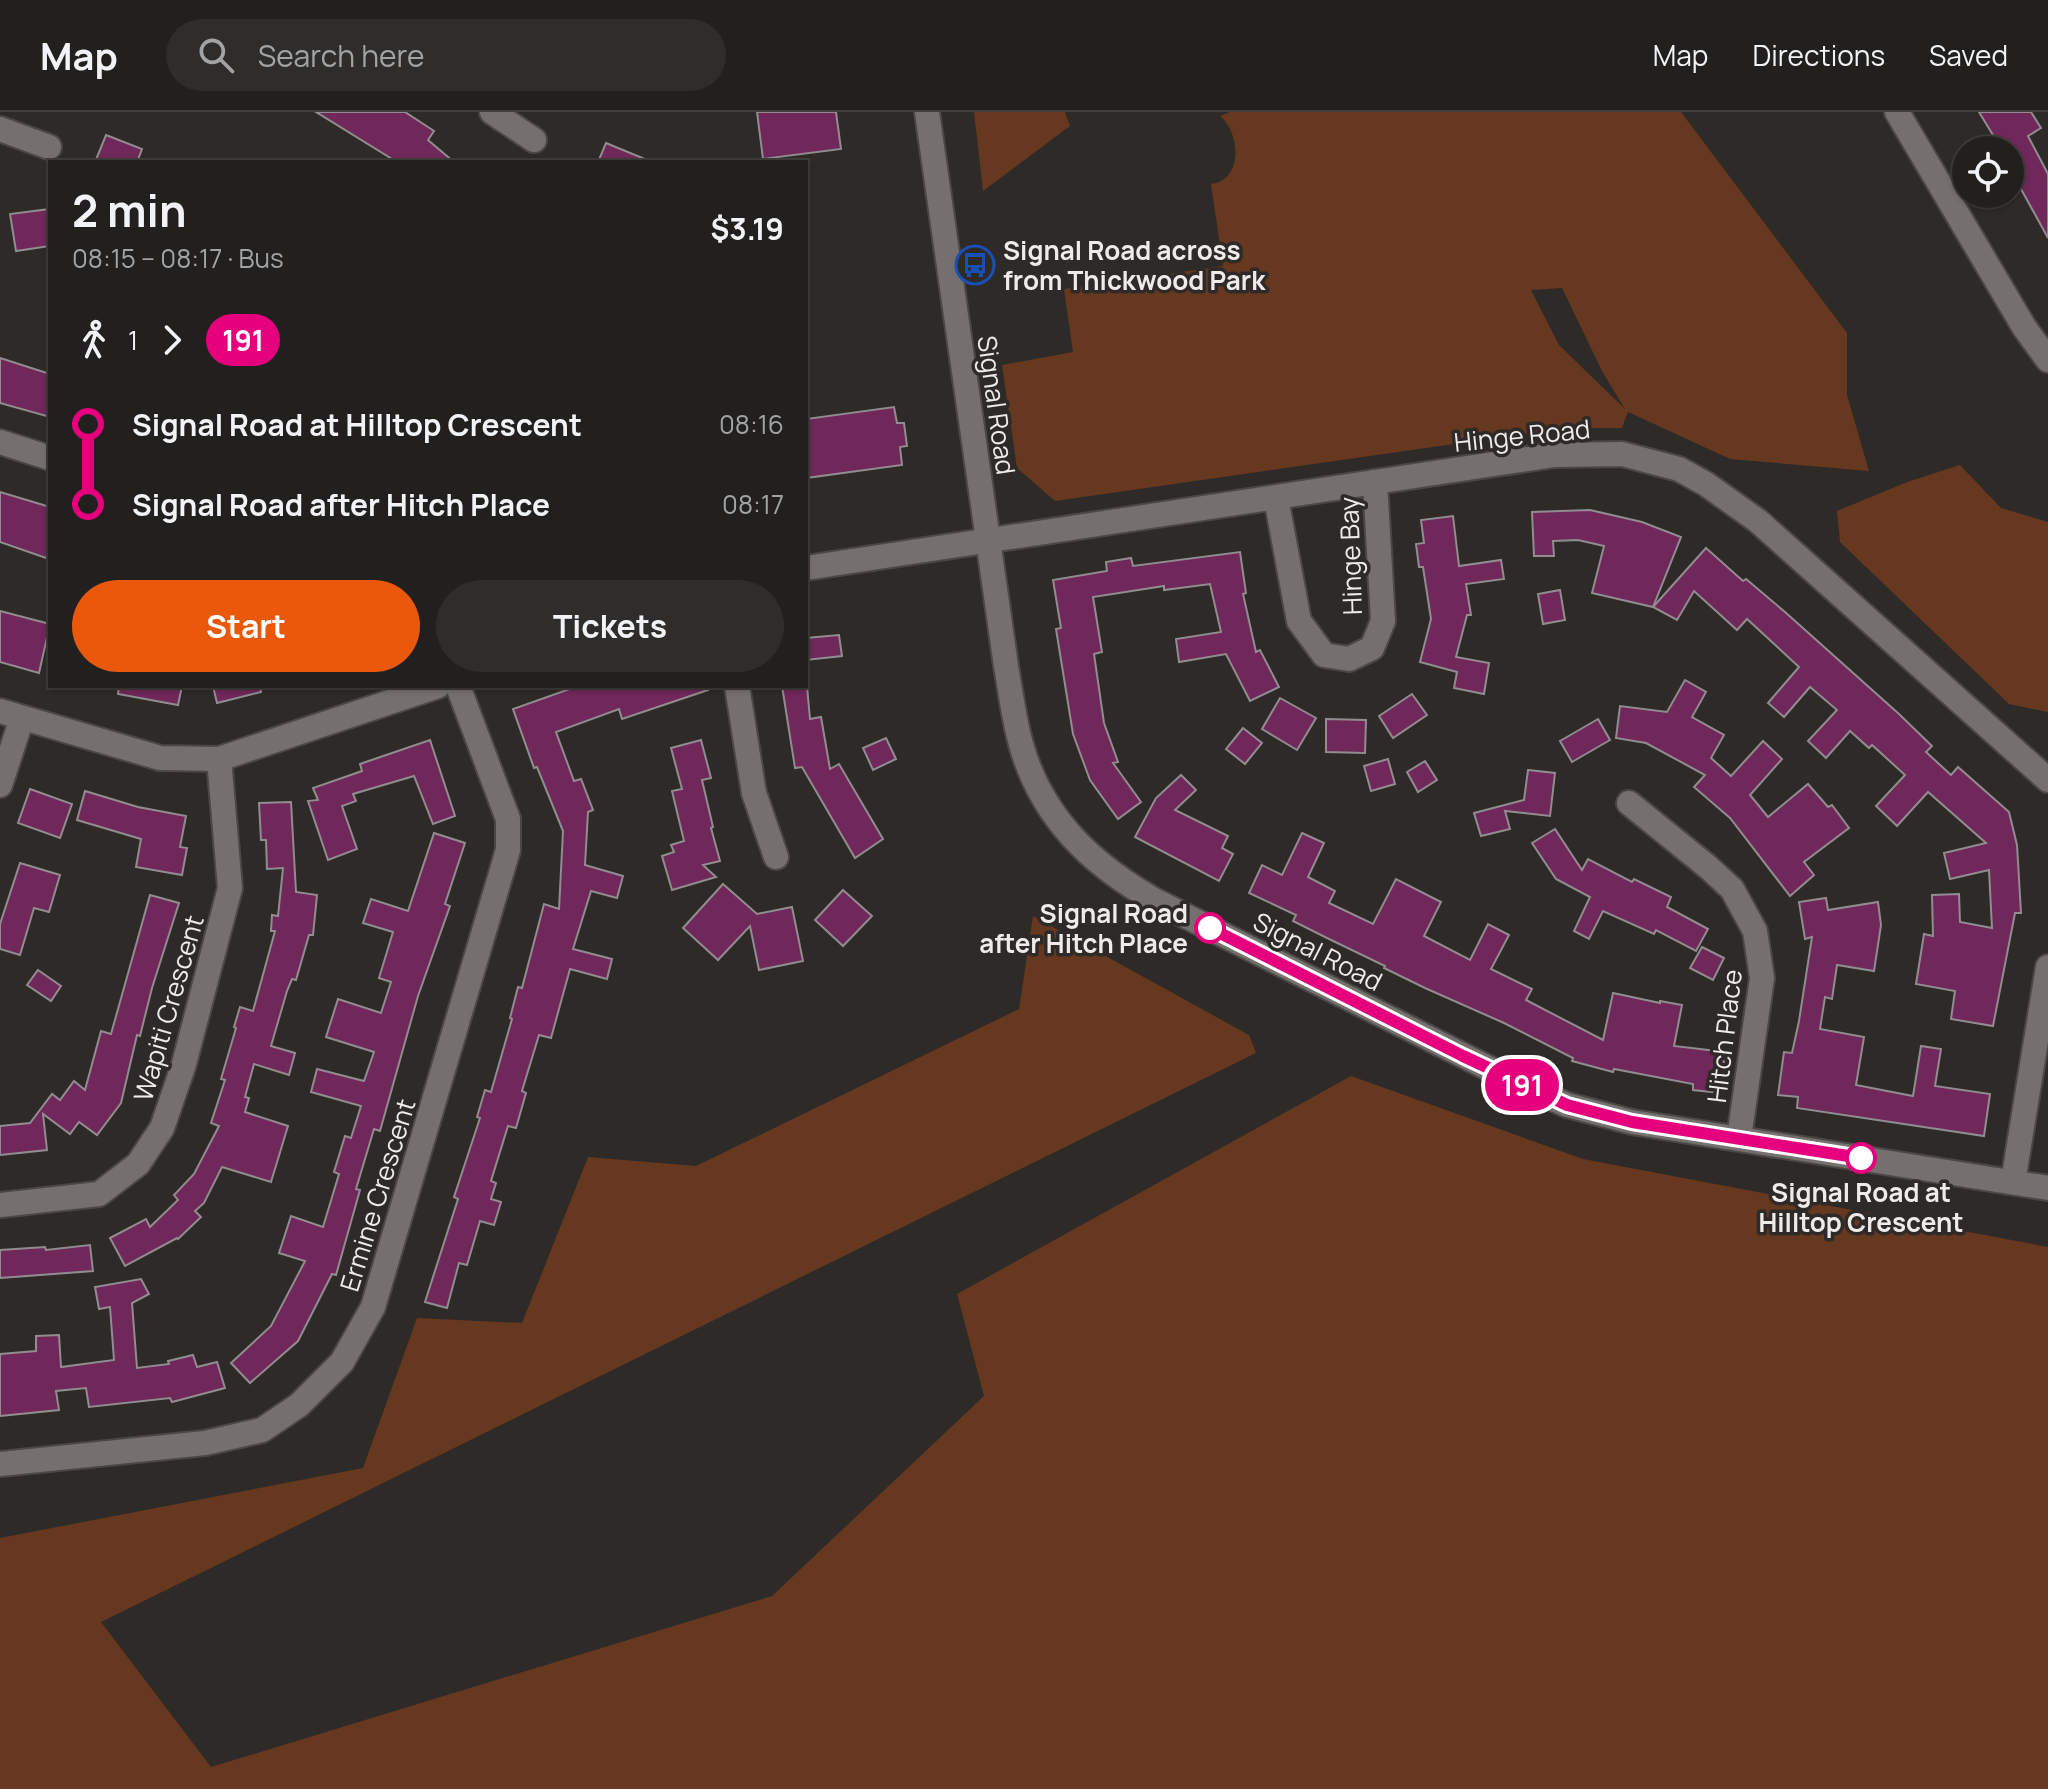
<!DOCTYPE html>
<html lang="en">
<head>
<meta charset="utf-8">
<style>
	:root { --surface:#22201e; --page:#2e2d2b; --text:#f1f3f6; --muted:#a2a3a4; --line:#3f3e3c; --accent:#ea580c }
	body { margin:0; font-family:Manrope,sans-serif; background:var(--page); color:var(--text); height:100vh; display:flex; flex-direction:column; font-size:30px; white-space:nowrap }
	* { box-sizing:border-box; margin:0 }
	p { font-size:26px; color:var(--muted) }
	.icon { flex:none; width:44px; height:44px; fill:none; stroke:currentColor; stroke-width:2; stroke-linecap:round; stroke-linejoin:round }
	.map { position:relative; flex:1; overflow:hidden }
	.panel { position:absolute; left:48px; top:48px; width:760px; height:528px; display:flex; flex-direction:column; background:var(--surface); border-radius:0px; box-shadow:0 2px 6px #0004,0 0 0 2px var(--line) }
	.panel>* { flex:none }
	.badge { padding:0 16px; border-radius:26px; font-size:28px; line-height:52px }
	.controls { position:absolute; left:1952px; top:24px; display:grid; gap:16px }
	.controls a { display:grid; place-items:center; width:72px; height:72px; border-radius:50%; background:var(--surface); box-shadow:0 2px 6px #0004,0 0 0 2px var(--line); font-size:40px }
	.map>.badge { position:absolute; translate:-50% -50%; box-shadow:0 0 0 4px #fff }
	.legs { display:flex; align-items:center; gap:12px; height:88px; padding:0 24px; font-size:26px }
	.legs p { margin-inline-start:auto }
	.head { display:flex; align-items:center; justify-content:space-between; height:136px; padding:0 24px }
	h1 { font-size:44px; font-weight:700; line-height:60px }
	.action { display:flex; gap:16px; margin-top:auto; padding:16px 24px }
	.action a { flex:1; height:92px; border-radius:48px; background:var(--accent); color:#fff; font-size:32px; font-weight:700; line-height:92px; text-align:center }
	.action a+a { background:var(--page); color:var(--text) }
	ul { padding:0 24px; list-style:none }
	li { display:flex; align-items:center; gap:28px; height:80px; font-size:30px }
	li i { display:grid; place-items:center; width:12px; height:100%; margin:0 10px; background:currentColor }
	li i::after { content:''; width:20px; height:20px; margin:-10px; border:6px solid; border-radius:50%; background:var(--surface) }
	li p { margin-inline-start:auto }
	li:first-child i { background:linear-gradient(#0000 50%,currentColor 0) }
	li:last-child i { background:linear-gradient(currentColor 50%,#0000 0) }
	header { display:flex; align-items:center; gap:48px; box-sizing:border-box; height:112px; padding:0 40px; background:var(--surface); border-bottom:2px solid var(--line) }
	header strong { font-size:38px }
	nav { display:flex; gap:44px; margin-inline-start:auto; font-size:28px }
	.search { width:560px; height:72px; background:var(--page); display:flex; align-items:center; gap:20px; box-sizing:border-box; padding:0 28px; border-radius:44px; color:var(--muted); font-size:30px }
	.map>svg:first-child { display:block }
	.green { fill:#65381f; fill-rule:evenodd }
	.building { fill:#6f2859; stroke:#918c8f; stroke-width:2 }
	.lines { fill:none; stroke-linecap:round; stroke-linejoin:round }
	.minor-casing { stroke:#4a4745; stroke-width:28 }
	.minor { stroke:#75706d; stroke-width:24 }
	.line-1-casing { stroke:#fff; stroke-width:18 }
	.line-1 { stroke:#e6007e; stroke-width:12 }
	.stop-1-dot { fill:#fff; stroke:#e6007e; stroke-width:4 }
	.labels { text-anchor:middle; dominant-baseline:central; stroke-width:7; stroke-linejoin:round; paint-order:stroke }
	.poi-label { font-size:26px; font-weight:bold; fill:#eeebe9; stroke:#2e2a28; text-anchor:start }
	.street-label { font-size:26px; fill:#eeebe9; stroke:#2e2a28 }
	.stop-label { font-size:26px; font-weight:bold; fill:#eeebe9; stroke:#2e2a28; text-anchor:end }
</style>
</head>
<body>
<header>
<strong>Map</strong>
<div class="search"><svg class="icon" aria-label="search" viewBox="0 0 24 24"><circle cx="10" cy="10" r="6"/><path d="M15 15l6 6"/></svg>Search here</div>
<nav><a>Map</a><a>Directions</a><a>Saved</a></nav>
</header>
<div class="map">
<svg width="2048" height="1677" viewBox="0 0 2048 1677">
	<rect width="100%" height="100%" fill="#2e2a28"/>
	<g class="green">
		<polygon points="974,0 1065,0 1070,14 983,79"/>
		<path d="M1230 0H1681L1847 221V283L1869 359 1730 347 1628 300 1622 316H1566L1055 389 1017 356 1002 253 1073 240 1064 177 1223 154 1211 72C1244 68 1240 20 1220 4ZM1562 176 1603 261 1625 297 1559 233 1531 178Z"/>
		<polygon points="1960,353 2001,396 2048,410 2048,600 2009,592 1840,430 1837,399 1907,370"/>
		<polygon points="1033,804 1249,923 1256,941 101,1510 211,1655 772,1484 984,1284 957,1182 1351,964 1583,1047 2048,1135 2048,1677 0,1677 0,1426 363,1356 417,1206 522,1211 588,1045 696,1054 1019,897"/>
	</g>
	<g class="building">
		<polygon points="316,0 405,0 434,19 428,28 454,50 397,50"/>
		<polygon points="757,0 836,0 841,37 763,47"/>
		<polygon points="1979,0 2031,0 2041,16 2028,24 2048,62 2048,126 2010,57 2010,38 2002,38"/>
		<polygon points="106,23 142,37 137,50 95,50"/>
		<polygon points="606,31 652,50 598,50"/>
		<polygon points="50,97 50,134 16,139 10,102"/>
		<polygon points="0,246 50,262 50,305 0,291"/>
		<polygon points="894,295 897,311 904,311 907,334 900,335 902,353 806,366 806,307"/>
		<polygon points="0,380 50,395 50,435 46,446 0,430"/>
		<polygon points="1590,398 1642,410 1681,425 1653,495 1592,481 1604,434 1578,428 1553,429 1554,444 1534,444 1532,400"/>
		<polygon points="1453,404 1459,454 1501,448 1504,467 1466,472 1471,503 1467,503 1456,545 1489,551 1484,582 1454,576 1457,560 1420,550 1431,507 1423,455 1419,455 1416,432 1424,431 1421,408"/>
		<polygon points="1706,436 1743,469 1746,467 1785,500 1899,602 1932,634 1926,640 1951,663 1958,655 2009,700 2017,733 2021,801 2015,801 1993,914 1951,907 1955,879 1916,872 1924,822 1933,824 1932,783 1959,782 1960,810 1992,816 1989,758 1950,767 1944,741 1986,731 1928,680 1897,714 1876,694 1905,663 1872,633 1869,636 1850,619 1826,646 1808,629 1837,598 1810,575 1784,605 1768,591 1799,555 1747,507 1737,518 1694,479 1677,508 1653,495"/>
		<polygon points="1240,440 1246,481 1243,482 1256,540 1260,538 1279,575 1250,589 1226,542 1179,550 1176,527 1221,520 1210,472 1164,478 1164,474 1093,485 1102,540 1094,542 1104,611 1118,650 1113,651 1141,690 1118,707 1090,668 1073,622 1056,517 1061,516 1053,468 1107,459 1106,450 1131,446 1133,454"/>
		<polygon points="1560,478 1565,508 1543,512 1538,482"/>
		<polygon points="0,499 50,512 39,561 0,550"/>
		<polygon points="839,523 842,544 806,548 806,526"/>
		<polygon points="1685,568 1706,580 1692,605 1724,623 1711,646 1731,664 1763,629 1782,647 1750,683 1768,705 1808,672 1828,695 1832,693 1849,716 1804,750 1814,763 1790,784 1730,706 1694,675 1705,663 1646,631 1616,626 1620,594 1667,600"/>
		<polygon points="119,574 182,574 178,593 118,582"/>
		<polygon points="213,574 260,574 261,580 217,591"/>
		<polygon points="578,574 707,574 708,578 622,607 619,597 556,620 574,669 581,667 593,698 588,700 585,753 623,764 617,786 591,779 573,837 612,847 607,867 570,857 551,926 539,923 522,979 526,981 516,1016 508,1014 491,1069 496,1071 491,1087 501,1090 494,1113 480,1109 467,1153 459,1151 447,1196 425,1190 458,1087 454,1085 480,1006 477,1005 485,978 491,980 512,907 510,906 518,875 522,876 544,792 559,797 563,719 537,655 534,656 513,597"/>
		<polygon points="782,574 807,574 810,607 821,605 830,657 839,652 883,727 855,746 802,655 795,656"/>
		<polygon points="1412,582 1427,603 1393,626 1379,604"/>
		<polygon points="1280,586 1316,606 1297,638 1262,617"/>
		<polygon points="1326,607 1366,608 1365,641 1326,640"/>
		<polygon points="1598,607 1610,628 1572,650 1560,629"/>
		<polygon points="1243,616 1262,631 1245,652 1226,637"/>
		<polygon points="886,626 896,647 873,658 863,636"/>
		<polygon points="430,628 455,704 433,712 414,664 353,682 356,689 342,694 357,737 328,748 308,689 318,688 313,676 362,659 360,652"/>
		<polygon points="701,628 711,666 702,668 713,715 711,716 720,749 703,753 716,765 672,778 662,744 674,740 671,733 684,729 672,679 682,677 671,636"/>
		<polygon points="1388,647 1395,672 1371,679 1364,654"/>
		<polygon points="1425,649 1437,668 1418,680 1407,660"/>
		<polygon points="1528,658 1555,661 1550,704 1505,699 1510,717 1481,724 1474,701 1524,688"/>
		<polygon points="1181,663 1196,678 1175,698 1228,724 1222,736 1233,742 1219,769 1135,725 1156,686"/>
		<polygon points="30,677 72,692 60,726 18,711"/>
		<polygon points="85,679 138,695 186,704 180,735 187,736 182,763 136,755 141,727 77,708"/>
		<polygon points="291,690 296,780 317,783 313,823 309,823 296,868 292,867 287,879 271,934 295,941 289,963 254,952 245,985 249,986 245,1000 288,1014 271,1070 222,1055 204,1091 195,1099 201,1105 178,1127 177,1126 125,1154 110,1126 146,1107 150,1115 178,1088 174,1083 194,1062 219,1014 211,1011 225,968 221,967 236,916 234,915 240,895 253,899 275,819 271,819 272,803 278,804 283,756 267,757 266,728 261,728 259,691"/>
		<polygon points="1555,717 1582,758 1588,747 1632,770 1634,767 1671,785 1667,795 1708,817 1696,839 1656,818 1654,822 1603,799 1589,827 1574,819 1590,785 1556,767 1532,731"/>
		<polygon points="434,721 465,731 445,792 450,794 418,884 380,1019 374,1017 356,1077 360,1078 336,1163 332,1162 298,1229 250,1271 231,1251 271,1214 305,1149 279,1141 291,1104 323,1115 339,1062 334,1060 345,1024 351,1026 361,994 311,980 317,957 364,969 374,940 326,925 338,887 381,901 391,870 379,866 393,820 363,811 371,787 408,799"/>
		<polygon points="1302,721 1324,731 1308,765 1335,779 1329,791 1373,812 1396,767 1441,790 1424,824 1470,848 1488,812 1509,823 1491,857 1532,877 1526,888 1603,928 1613,881 1660,891 1660,889 1682,893 1674,934 1725,940 1720,981 1693,978 1693,972 1614,957 1613,960 1572,949 1573,946 1504,911 1425,876 1384,856 1385,854 1327,826 1293,809 1296,803 1249,781 1262,753 1282,763"/>
		<polygon points="20,751 60,763 49,800 34,796 20,843 0,837 0,812"/>
		<polygon points="723,772 757,802 792,795 803,849 759,858 750,814 718,848 683,816"/>
		<polygon points="843,778 872,804 843,834 815,808"/>
		<polygon points="150,783 179,791 152,876 140,924 137,923 121,991 97,1023 79,1010 70,1022 43,1002 47,1038 0,1043 0,1014 30,1011 52,982 60,988 74,969 85,978 101,919 111,922"/>
		<polygon points="1826,786 1828,798 1878,790 1881,813 1874,859 1837,853 1832,887 1825,885 1820,917 1864,925 1856,973 1913,984 1921,934 1941,937 1935,974 1990,982 1984,1024 1797,996 1798,985 1778,983 1784,940 1792,941 1799,909 1812,825 1805,827 1799,790"/>
		<polygon points="1702,835 1724,846 1713,868 1690,856"/>
		<polygon points="38,858 61,874 51,889 27,873"/>
		<polygon points="90,1133 93,1159 0,1166 0,1138 45,1135 46,1138"/>
		<polygon points="141,1167 149,1182 132,1191 137,1256 169,1252 168,1249 193,1243 197,1255 217,1250 225,1276 172,1290 170,1286 89,1295 86,1276 56,1279 59,1298 0,1304 0,1242 36,1239 36,1224 59,1223 61,1255 114,1248 110,1195 99,1197 95,1175"/>
	</g>
	<g class="lines">
		<defs>
			<g id="minor">
				<polyline points="492,0 534,28"/>
				<path d="M927 0 1006 554C1012 588 1016 624 1029 656 1054 718 1099 756 1154 788L1522 973 1567 993 1632 1010 2048 1076"/>
				<polyline points="1897,0 2024,215 2048,248"/>
				<polyline points="0,17 49,35"/>
				<polyline points="0,330 50,346"/>
				<polyline points="1276,386 1299,509 1324,543 1349,547 1372,536 1383,509 1375,370"/>
				<polyline points="806,456 1554,343 1622,342 1679,357 1706,372 1758,409 2048,668"/>
				<polyline points="737,574 754,681 776,745"/>
				<polyline points="0,599 160,646 219,647 438,574"/>
				<polyline points="0,673 22,606"/>
				<polyline points="1629,691 1708,755 1732,777 1755,819 1762,866 1739,1026"/>
				<polyline points="2013,1070 2048,855"/>
				<polyline points="0,1093 99,1082 138,1052 162,1016 184,952 230,776 219,647"/>
				<polyline points="0,1352 205,1331 262,1318 299,1293 342,1250 373,1195 508,738 508,707 458,574"/>
			</g>
		</defs>
		<use href="#minor" class="minor-casing"/>
		<use href="#minor" class="minor"/>
	</g>
	<g class="lines">
		<defs>
			<polyline id="line-1" points="1210,816 1463,944 1567,993 1632,1010 1861,1046"/>
		</defs>
		<use href="#line-1" class="line-1-casing"/>
		<use href="#line-1" class="line-1"/>
	</g>
	<defs>
		<symbol id="bus-ring" viewBox="-11 -11 22 22"><circle r="9.5" fill="#2e2a28" stroke="#1a4fb4" stroke-width="1.5"/><path d="M-5-6H5V4H4V6H2V4H-2V6H-4V4H-5ZM-3.5-4V0h7V-4ZM-3.5 1.2v1.5H-2V1.2ZM2 1.2v1.5H3.5V1.2Z" fill="#1a4fb4"/></symbol>
	</defs>
	<g fill-rule="evenodd">
		<use href="#bus-ring" x="953" y="131" width="44" height="44"/>
	</g>
	<g class="stop-1-dot">
		<circle cx="1210" cy="816" r="14"/>
		<circle cx="1861" cy="1046" r="14"/>
	</g>
	<g class="labels">
		<g class="poi-label">
			<text x="1003" y="138">Signal Road across<tspan x="1003" dy="30">from Thickwood Park</tspan></text>
		</g>
		<g class="street-label">
			<text transform="translate(997 293) rotate(82)">Signal Road</text>
			<text transform="translate(1522 323) rotate(-6)">Hinge Road</text>
			<text transform="translate(1350 444) rotate(-92)">Hinge Bay</text>
			<text transform="translate(1318 839) rotate(27)">Signal Road</text>
			<text transform="translate(168 896) rotate(-74)">Wapiti Crescent</text>
			<text transform="translate(1724 924) rotate(-83)">Hitch Place</text>
			<text transform="translate(377 1083) rotate(-73)">Ermine Crescent</text>
		</g>
		<g class="stop-label">
			<text x="1188" y="801">Signal Road<tspan x="1188" dy="30">after Hitch Place</tspan></text>
			<text x="1861" y="1080" text-anchor="middle">Signal Road at<tspan x="1861" dy="30">Hilltop Crescent</tspan></text>
		</g>
	</g>
</svg>
<div class="controls">
<a><svg class="icon" aria-label="locate" viewBox="0 0 24 24"><circle cx="12" cy="12" r="6"/><path d="M12 2v4M12 18v4M2 12h4M18 12h4"/></svg></a>
</div>
<b class="badge" style="left:1522px;top:973px;background:#e6007e;color:#fff">191</b>
<section class="panel">
<div class="head"><div><h1>2 min</h1><p>08:15 – 08:17 · Bus</p></div><b>$3.19</b></div>
<div class="legs"><svg class="icon" aria-label="walk" viewBox="0 0 24 24"><circle cx="13" cy="4" r="2"/><path d="M13 8l-2 6 4 7M11 14l-3 7M7 12l3-4h3l4 4"/></svg>1<svg class="icon" aria-label="forward" viewBox="0 0 24 24"><path d="M9 5l7 7-7 7"/></svg><b class="badge" style="background:#e6007e;color:#fff">191</b></div>
<ul>
<li><i style="color:#e6007e"></i><b>Signal Road at Hilltop Crescent</b><p>08:16</p></li>
<li><i style="color:#e6007e"></i><b>Signal Road after Hitch Place</b><p>08:17</p></li>
</ul>
<div class="action"><a>Start</a><a>Tickets</a></div>
</section>
</div>
</body>
</html>
